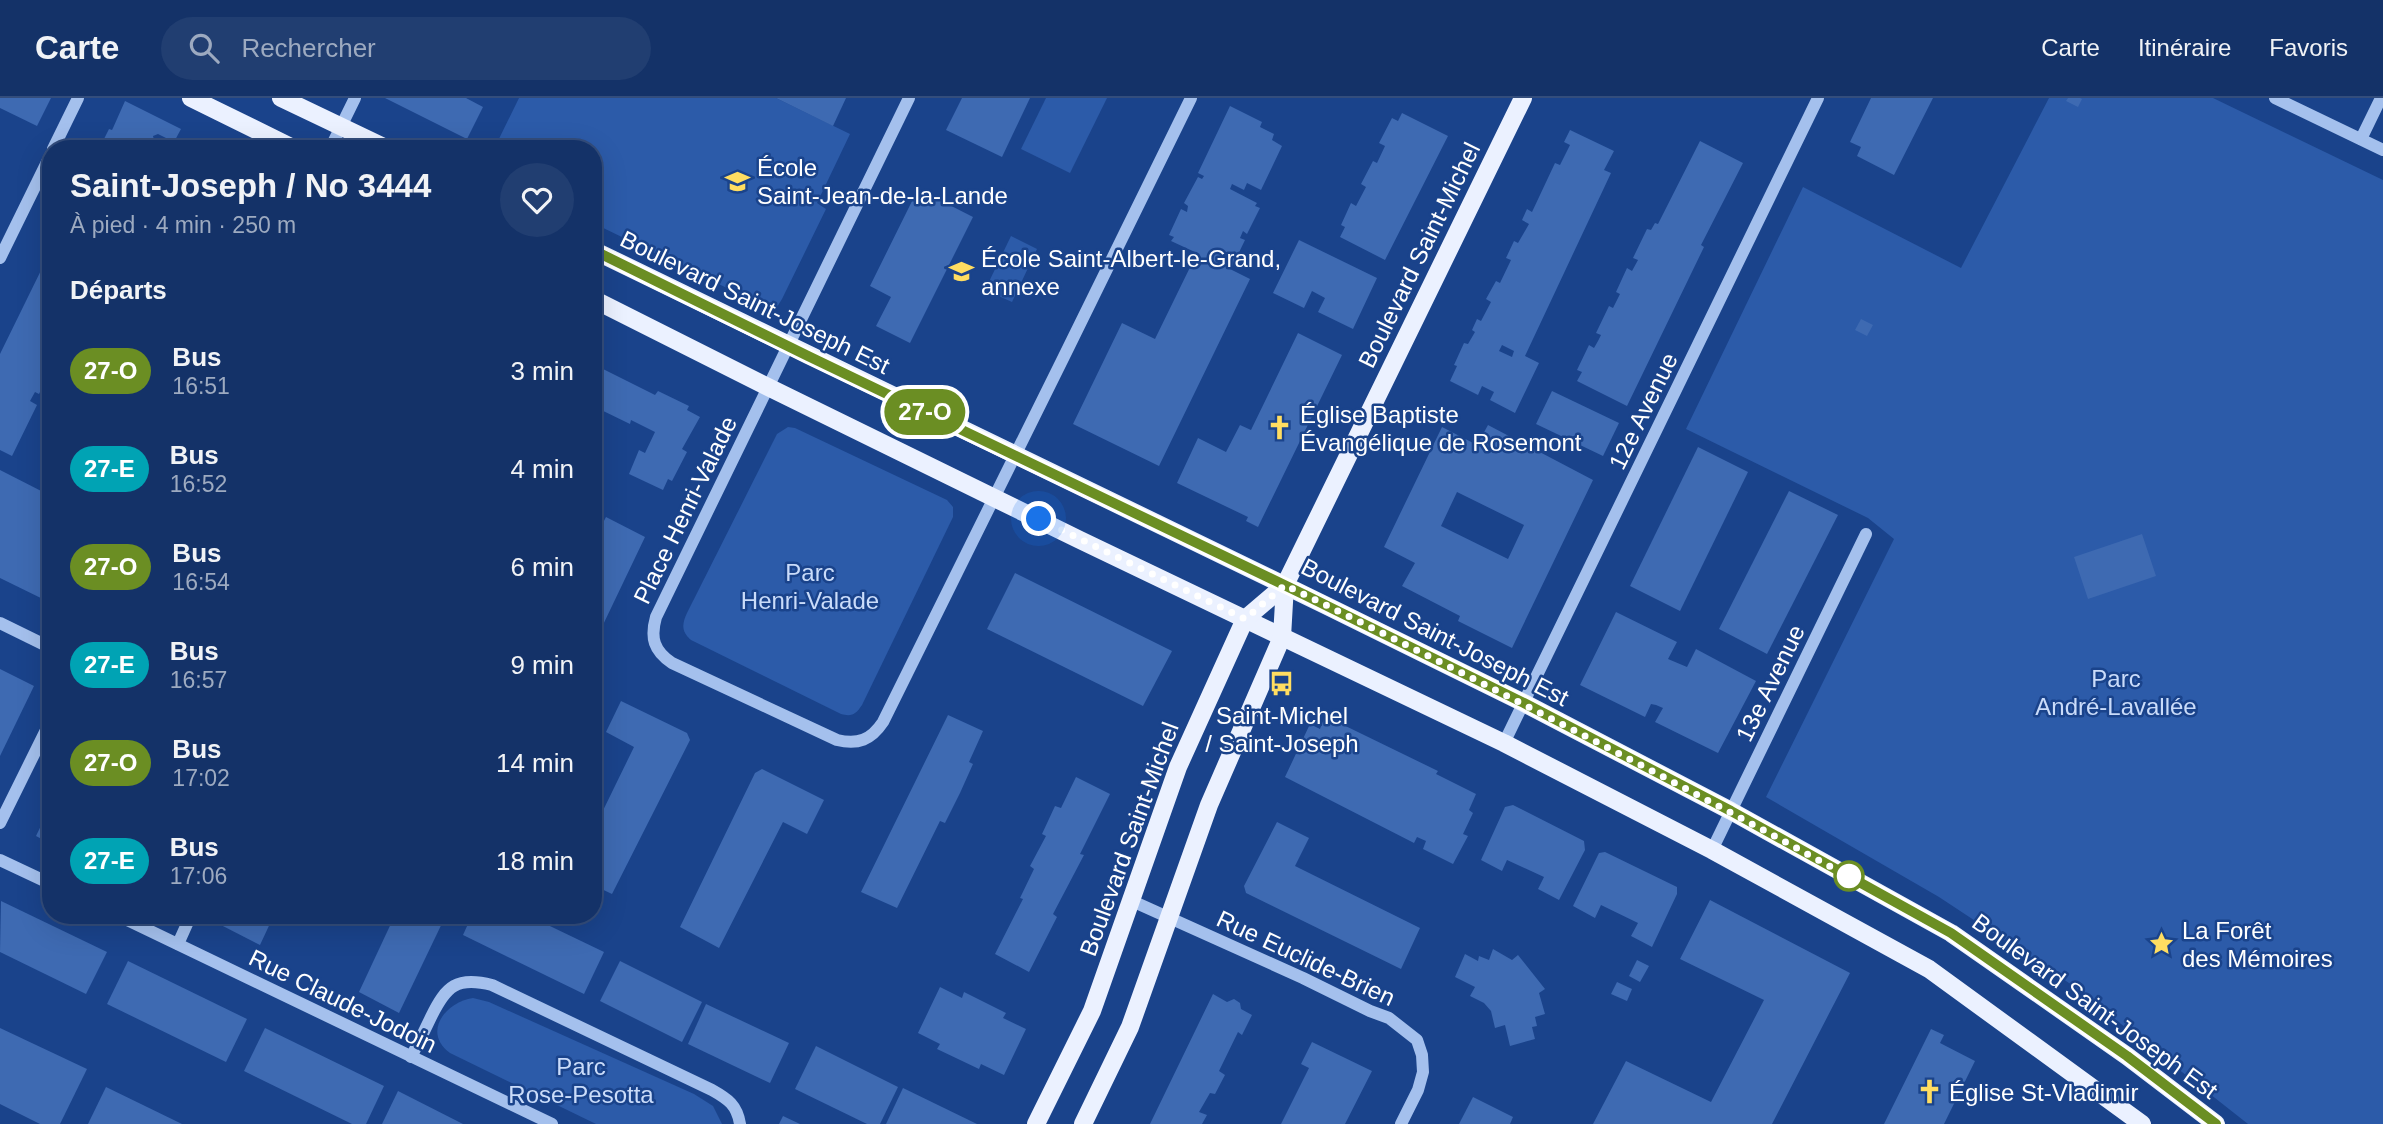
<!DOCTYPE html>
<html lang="fr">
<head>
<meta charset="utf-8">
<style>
	:root { --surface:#143268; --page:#213e71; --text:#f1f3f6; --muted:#9daac0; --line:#334d7c }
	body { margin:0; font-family:Helvetica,sans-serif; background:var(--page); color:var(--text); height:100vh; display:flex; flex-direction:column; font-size:26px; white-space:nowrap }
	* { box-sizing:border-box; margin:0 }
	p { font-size:23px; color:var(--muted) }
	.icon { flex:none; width:38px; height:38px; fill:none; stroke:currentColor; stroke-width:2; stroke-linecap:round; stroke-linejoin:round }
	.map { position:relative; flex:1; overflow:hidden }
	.side { position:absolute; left:42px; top:42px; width:560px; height:784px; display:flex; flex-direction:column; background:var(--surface); border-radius:28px; box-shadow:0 7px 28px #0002,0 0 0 2px var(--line) }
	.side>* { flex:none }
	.badge { padding:0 14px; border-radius:23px; font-size:24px; line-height:46px }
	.you { position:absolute; width:35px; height:35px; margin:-18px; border:5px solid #fff; border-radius:50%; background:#1a73e8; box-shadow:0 0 0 10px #1a73e833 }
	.map>.badge { position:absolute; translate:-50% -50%; box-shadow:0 0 0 4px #fff }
	h2 { padding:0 28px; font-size:26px; line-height:63px }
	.round { display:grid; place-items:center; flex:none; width:74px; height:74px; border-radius:37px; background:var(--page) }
	.headline { display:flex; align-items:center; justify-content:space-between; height:119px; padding:0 28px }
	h1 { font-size:33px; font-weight:800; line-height:52px }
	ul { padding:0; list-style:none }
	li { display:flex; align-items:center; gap:21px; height:98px; padding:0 28px }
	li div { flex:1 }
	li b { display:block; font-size:26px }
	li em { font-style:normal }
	li .badge { min-width:77px; font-weight:700; text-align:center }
	header { display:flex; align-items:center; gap:42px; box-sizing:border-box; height:98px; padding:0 35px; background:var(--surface); border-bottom:2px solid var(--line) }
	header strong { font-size:33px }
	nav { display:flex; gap:38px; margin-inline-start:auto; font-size:24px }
	.search { width:490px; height:63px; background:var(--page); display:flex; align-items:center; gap:18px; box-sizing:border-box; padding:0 24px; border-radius:38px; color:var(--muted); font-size:26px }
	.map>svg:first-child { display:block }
	.green { fill:#2c5ba9 }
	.building { fill:#3e6ab2; fill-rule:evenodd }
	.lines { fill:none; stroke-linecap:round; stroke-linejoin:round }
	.minor { stroke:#a4c0ed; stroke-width:12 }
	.major { stroke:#ebf1ff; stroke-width:18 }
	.line-casing { stroke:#fff; stroke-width:16 }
	.line { stroke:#6b8e23; stroke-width:10 }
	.walk { stroke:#fff; stroke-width:7; stroke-dasharray:0 12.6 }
	.stop-dot { fill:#fff; stroke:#6b8e23; stroke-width:3.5 }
	.labels { text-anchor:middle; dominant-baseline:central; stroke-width:5; stroke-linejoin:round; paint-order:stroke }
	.poi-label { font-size:24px; fill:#fff; stroke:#1a438b; text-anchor:start }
	.street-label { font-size:24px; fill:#fff; stroke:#1a438b }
	.park-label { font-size:24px; fill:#cadcfa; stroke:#1a438b }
</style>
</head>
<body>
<header>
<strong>Carte</strong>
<div class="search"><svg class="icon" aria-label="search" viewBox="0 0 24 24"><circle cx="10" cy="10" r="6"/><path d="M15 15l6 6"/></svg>Rechercher</div>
<nav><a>Carte</a><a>Itinéraire</a><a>Favoris</a></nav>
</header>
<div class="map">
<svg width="2383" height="1026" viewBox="0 0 2383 1026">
	<rect width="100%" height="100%" fill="#1a438b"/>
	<g class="green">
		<polygon points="519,0 776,0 850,36 817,105 826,111 782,201 777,209 770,211 593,125 593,51 494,51"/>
		<polygon points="1046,0 1107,0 1070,75 1021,51"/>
		<polygon points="2049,0 2213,0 2383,82 2383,1026 2248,1026 2069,885 1939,799 1766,699 1894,441 1868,420 1686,331 1803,89 1961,170"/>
		<polygon points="1011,138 1037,151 1012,204 985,192"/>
		<path d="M788 329 795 330 947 402 953 409V419L862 607C856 616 852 619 841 616L691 542C681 533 682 526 687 515L777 336Z"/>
		<path d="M473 900 489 904 694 996 713 1008 722 1026H596L450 955C422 935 445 904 473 900Z"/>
	</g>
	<g class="building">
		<polygon points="0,0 51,0 37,28 0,10"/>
		<polygon points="385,0 466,0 483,9 467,41"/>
		<polygon points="776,0 846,0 833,28"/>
		<polygon points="962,0 1030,0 1002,59 946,32"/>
		<polygon points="1871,0 1933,0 1894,77 1857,58 1861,49 1850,44"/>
		<polygon points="2068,0 2080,0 2082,1 2078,9 2066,3"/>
		<polygon points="125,3 181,31 174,44 158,36 153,38 154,42 150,49 154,51 144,51 146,47 135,41 130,51 99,51 109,31 112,32 113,30"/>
		<polygon points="1230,8 1262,24 1260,29 1274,36 1272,42 1282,48 1261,92 1247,85 1244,92 1232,86 1230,91 1257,105 1255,108 1260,110 1247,136 1243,133 1240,140 1245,142 1232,169 1227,166 1226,169 1250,181 1159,368 1073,326 1122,225 1155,241 1197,155 1171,143 1174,139 1169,137 1181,111 1187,114 1188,108 1184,105 1198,79 1202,81 1204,78 1198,75"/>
		<polygon points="1402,15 1448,38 1385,162 1340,139 1345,129 1341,127 1351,105 1356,108 1366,89 1361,86 1373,63 1377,65 1385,48 1379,45 1392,20 1398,23"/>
		<path d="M1570 32 1614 53 1604 72 1611 75 1525 258 1539 265 1515 315 1490 302 1494 294 1482 288 1478 297 1450 283 1457 268 1454 267 1464 245 1468 246 1475 234 1472 232 1477 221 1481 223 1491 204 1486 201 1496 183 1500 185 1511 162 1506 160 1514 143 1518 145 1529 126 1522 122 1527 111 1532 114 1555 65 1560 67 1570 47 1564 44ZM1502 247 1514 253 1512 259 1499 253Z"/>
		<polygon points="1700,43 1743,65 1701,147 1704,149 1627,308 1577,283 1582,274 1577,272 1589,247 1594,250 1598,243 1601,237 1596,235 1609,208 1613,210 1620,196 1616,194 1627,170 1632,173 1638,162 1633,160 1647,131 1651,132 1655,125 1658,126"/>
		<polygon points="918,91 973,119 910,245 876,228 891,199 870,188"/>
		<polygon points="1299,142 1377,180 1353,231 1318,214 1325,200 1312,193 1304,210 1273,195"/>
		<polygon points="51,152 51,263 45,275 49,276 39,296 35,294 30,303 37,307 12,358 0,352 0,256"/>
		<polygon points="1861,221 1873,227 1867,238 1855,232"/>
		<polygon points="1298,235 1342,257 1258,429 1246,423 1248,419 1177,385 1198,340 1226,354 1240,327 1251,332"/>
		<polygon points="593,266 655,297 658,293 689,308 687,312 700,319 682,351 687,354 672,383 668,381 663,392 629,376 639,352 645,355 655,334 631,322 630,326 593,308"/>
		<polygon points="1552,293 1619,325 1603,358 1536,326"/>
		<path d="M1488 327 1593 382 1512 550 1458 523 1460 518 1402 488 1415 465 1384 449 1442 329 1477 347ZM1457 394 1524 427 1508 461 1441 428Z"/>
		<polygon points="1698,349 1748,374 1680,513 1630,488"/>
		<polygon points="0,372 51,398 51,505 0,480"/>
		<polygon points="1789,393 1838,417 1767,556 1719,531"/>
		<polygon points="606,419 645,439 601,531 593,534 593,452 596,447 593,444"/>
		<polygon points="2142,436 2156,478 2088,501 2074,459"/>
		<polygon points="1015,475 1172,553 1143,608 987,531"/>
		<polygon points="1616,514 1677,544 1668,561 1687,569 1696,551 1756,583 1718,655 1655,624 1663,610 1656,607 1651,606 1645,619 1580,587"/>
		<polygon points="0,571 34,588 0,658"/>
		<polygon points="621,603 687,635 690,642 612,796 593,787 593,733 634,649 606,634"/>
		<polygon points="948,617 983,633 969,664 973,666 960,695 945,725 940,723 897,810 861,794"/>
		<polygon points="1325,618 1438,673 1436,676 1476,696 1469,712 1473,715 1463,736 1468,738 1453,766 1423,751 1426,743 1417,739 1414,745 1285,679 1310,626 1320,631"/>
		<polygon points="762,671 824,702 807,736 783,724 719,850 680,829 755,675"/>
		<polygon points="1076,679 1110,696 1080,756 1084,757 1053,816 1057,819 1029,874 995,856 1023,801 1020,800 1034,771 1030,768 1046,738 1042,736 1055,708 1061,710"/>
		<polygon points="51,707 51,746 36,738"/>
		<polygon points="1513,707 1584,743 1585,752 1559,802 1538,791 1544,779 1507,762 1502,773 1481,762 1505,709"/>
		<polygon points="1277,724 1309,740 1295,768 1420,830 1401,871 1246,795 1244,788"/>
		<polygon points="1605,754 1677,789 1677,796 1652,849 1631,838 1638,825 1601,807 1595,820 1573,808 1599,755"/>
		<polygon points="1710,802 1850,875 1772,1026 1593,1026 1626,963 1711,1004 1764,902 1680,861"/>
		<polygon points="1,803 107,854 86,896 0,854"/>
		<polygon points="223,817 274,817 260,847 219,826"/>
		<polygon points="395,817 446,817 399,915 359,894"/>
		<polygon points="472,817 527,817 604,854 584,896 463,837"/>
		<polygon points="1493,851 1512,862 1518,857 1545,891 1539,895 1545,916 1535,919 1537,928 1532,929 1535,941 1510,948 1505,927 1495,930 1491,913 1484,905 1470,898 1475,889 1455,879 1465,856 1478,863 1479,858 1489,862"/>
		<polygon points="1637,862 1649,868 1640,884 1629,878"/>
		<polygon points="128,863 247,921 226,964 107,906"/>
		<polygon points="620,863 702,904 682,944 600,903"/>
		<polygon points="1617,884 1632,891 1627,903 1611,896"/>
		<polygon points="940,889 962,900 964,894 1006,915 1003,920 1026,931 1004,977 981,966 979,971 937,951 940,946 918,935"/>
		<polygon points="1213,896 1227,904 1234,901 1240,905 1241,911 1252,917 1242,937 1238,934 1219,973 1225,977 1215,996 1210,995 1199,1014 1207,1017 1202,1026 1150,1026"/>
		<polygon points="706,906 789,945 770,985 688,946"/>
		<polygon points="0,930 87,971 60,1026 40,1026 0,1006"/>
		<polygon points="265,930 384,988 366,1026 352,1026 244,973"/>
		<polygon points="1931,931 1944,937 1940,945 1975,963 1944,1026 1884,1026"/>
		<polygon points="1312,944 1372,973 1345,1026 1281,1026 1309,970 1301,966"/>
		<polygon points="816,948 898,989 880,1026 867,1026 795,991"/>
		<polygon points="106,989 182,1026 88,1026"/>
		<polygon points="903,990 977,1026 886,1026"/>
		<polygon points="398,993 463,1026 382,1026"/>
		<polygon points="1473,999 1513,1019 1510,1026 1459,1026"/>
		<polygon points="783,1018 800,1026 779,1026"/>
	</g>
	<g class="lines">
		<g class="minor">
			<path d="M909 0 656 519C650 540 654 553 672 565L837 642C858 647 871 642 883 624 985 415 1090 209 1191 0"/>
			<polyline points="2275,0 2383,52"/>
			<polyline points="2361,41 2381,0"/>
			<polyline points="53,51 78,0"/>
			<polyline points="330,51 355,0"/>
			<polyline points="0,160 51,56"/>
			<polyline points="0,525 51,550"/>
			<polyline points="1504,645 1818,0"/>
			<polyline points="0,725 51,622"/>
			<polyline points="1712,752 1866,436"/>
			<polyline points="0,762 51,786"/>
			<polyline points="1132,803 1303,880 1370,913 1389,920 1417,942 1422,957 1423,974 1418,992 1401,1026"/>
			<polyline points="117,817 552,1026"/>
			<polyline points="178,846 191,817"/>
			<path d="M411 959C418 946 425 932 431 919 446 888 457 878 492 887L712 992C728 1001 737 1007 740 1026"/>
		</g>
		<g class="major">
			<polyline points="191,0 295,51"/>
			<polyline points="281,0 388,51"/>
			<polyline points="593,152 1325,507 1524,605 1731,713 1951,835 2127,958 2216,1026"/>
			<polyline points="593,201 768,289 1080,442 1504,645 1712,752 1929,871 2142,1026"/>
			<polyline points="1036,1026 1092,913 1178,669 1245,521 1285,487"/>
			<polyline points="1083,1026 1130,929 1209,707 1282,539 1285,487 1523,0"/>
		</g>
	</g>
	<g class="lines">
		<defs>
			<polyline id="line" points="593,152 808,258 1305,497 1524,605 1731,713 1951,835 2127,958 2216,1026"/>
		</defs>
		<use href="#line" class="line-casing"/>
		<use href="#line" class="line"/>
		<path class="walk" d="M1039 421 1245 521 1285 487C1477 581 1666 678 1853 781L1849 778"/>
	</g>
	<defs>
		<symbol id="school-bare" viewBox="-9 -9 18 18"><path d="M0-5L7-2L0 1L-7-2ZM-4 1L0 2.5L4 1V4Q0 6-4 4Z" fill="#ffdd61" stroke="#1a438b" stroke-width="2.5" paint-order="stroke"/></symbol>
		<symbol id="church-bare" viewBox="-9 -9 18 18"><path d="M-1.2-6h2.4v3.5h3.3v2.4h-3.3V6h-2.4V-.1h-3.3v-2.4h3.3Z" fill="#ffdd61" stroke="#1a438b" stroke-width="2.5" paint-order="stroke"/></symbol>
		<symbol id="bus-bare" viewBox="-9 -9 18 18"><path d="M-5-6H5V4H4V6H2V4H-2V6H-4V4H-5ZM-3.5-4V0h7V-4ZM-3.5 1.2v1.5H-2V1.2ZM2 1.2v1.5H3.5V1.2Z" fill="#ffdd61" stroke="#1a438b" stroke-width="2.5" paint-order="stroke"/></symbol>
		<symbol id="sight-bare" viewBox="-9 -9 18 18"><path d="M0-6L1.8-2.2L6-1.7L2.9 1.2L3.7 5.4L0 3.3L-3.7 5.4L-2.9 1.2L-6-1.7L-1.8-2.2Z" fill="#ffdd61" stroke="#1a438b" stroke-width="2.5" paint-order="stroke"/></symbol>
	</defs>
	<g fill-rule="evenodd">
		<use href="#school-bare" x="720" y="66" width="35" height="35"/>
		<use href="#school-bare" x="944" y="156" width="35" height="35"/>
		<use href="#church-bare" x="1262" y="312" width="35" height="35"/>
		<use href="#bus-bare" x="1264" y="568" width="35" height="35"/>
		<use href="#sight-bare" x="2144" y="828" width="35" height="35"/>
		<use href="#church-bare" x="1912" y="976" width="35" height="35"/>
	</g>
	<circle class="stop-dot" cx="1849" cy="778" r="14"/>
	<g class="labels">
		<g class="poi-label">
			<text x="757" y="69">École<tspan x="757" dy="28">Saint-Jean-de-la-Lande</tspan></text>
			<text x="981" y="160">École Saint-Albert-le-Grand,<tspan x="981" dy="28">annexe</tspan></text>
			<text x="1300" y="316">Église Baptiste<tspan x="1300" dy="28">Évangélique de Rosemont</tspan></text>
			<text x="1282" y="617" text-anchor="middle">Saint-Michel<tspan x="1282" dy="28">/ Saint-Joseph</tspan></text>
			<text x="2182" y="832">La Forêt<tspan x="2182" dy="28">des Mémoires</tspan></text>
			<text x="1949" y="994">Église St-Vladimir</text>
		</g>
		<g class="street-label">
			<text transform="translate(1419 157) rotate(-64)">Boulevard Saint-Michel</text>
			<text transform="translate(755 204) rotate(26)">Boulevard Saint-Joseph Est</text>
			<text transform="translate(1643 313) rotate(-64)">12e Avenue</text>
			<text transform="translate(685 412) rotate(-64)">Place Henri-Valade</text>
			<text transform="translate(1435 534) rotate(27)">Boulevard Saint-Joseph Est</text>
			<text transform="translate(1770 585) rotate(-64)">13e Avenue</text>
			<text transform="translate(1129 741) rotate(-70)">Boulevard Saint-Michel</text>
			<text transform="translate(1306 860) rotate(25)">Rue Euclide-Brien</text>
			<text transform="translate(343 903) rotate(26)">Rue Claude-Jodoin</text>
			<text transform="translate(2095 908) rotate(36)">Boulevard Saint-Joseph Est</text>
		</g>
		<g class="park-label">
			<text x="810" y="474">Parc<tspan x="810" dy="28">Henri-Valade</tspan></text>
			<text x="2116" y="580">Parc<tspan x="2116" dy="28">André-Lavallée</tspan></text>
			<text x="581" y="968">Parc<tspan x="581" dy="28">Rose-Pesotta</tspan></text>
		</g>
	</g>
</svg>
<div class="you" style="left:1039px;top:421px"></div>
<b class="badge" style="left:925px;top:314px;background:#6b8e23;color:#fff">27-O</b>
<section class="side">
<div class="headline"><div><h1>Saint-Joseph / No 3444</h1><p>À pied · 4 min · 250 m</p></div><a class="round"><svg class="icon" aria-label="heart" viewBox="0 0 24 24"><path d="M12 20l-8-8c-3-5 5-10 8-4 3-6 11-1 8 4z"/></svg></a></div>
<h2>Départs</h2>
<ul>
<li><span class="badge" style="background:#6b8e23;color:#fff">27-O</span><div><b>Bus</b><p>16:51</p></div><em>3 min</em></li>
<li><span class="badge" style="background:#00a3b4;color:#fff">27-E</span><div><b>Bus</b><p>16:52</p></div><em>4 min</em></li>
<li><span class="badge" style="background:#6b8e23;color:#fff">27-O</span><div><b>Bus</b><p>16:54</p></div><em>6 min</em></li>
<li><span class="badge" style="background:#00a3b4;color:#fff">27-E</span><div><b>Bus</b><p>16:57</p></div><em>9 min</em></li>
<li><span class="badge" style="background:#6b8e23;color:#fff">27-O</span><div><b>Bus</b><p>17:02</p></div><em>14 min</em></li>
<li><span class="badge" style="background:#00a3b4;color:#fff">27-E</span><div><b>Bus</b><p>17:06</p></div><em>18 min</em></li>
</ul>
</section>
</div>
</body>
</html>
